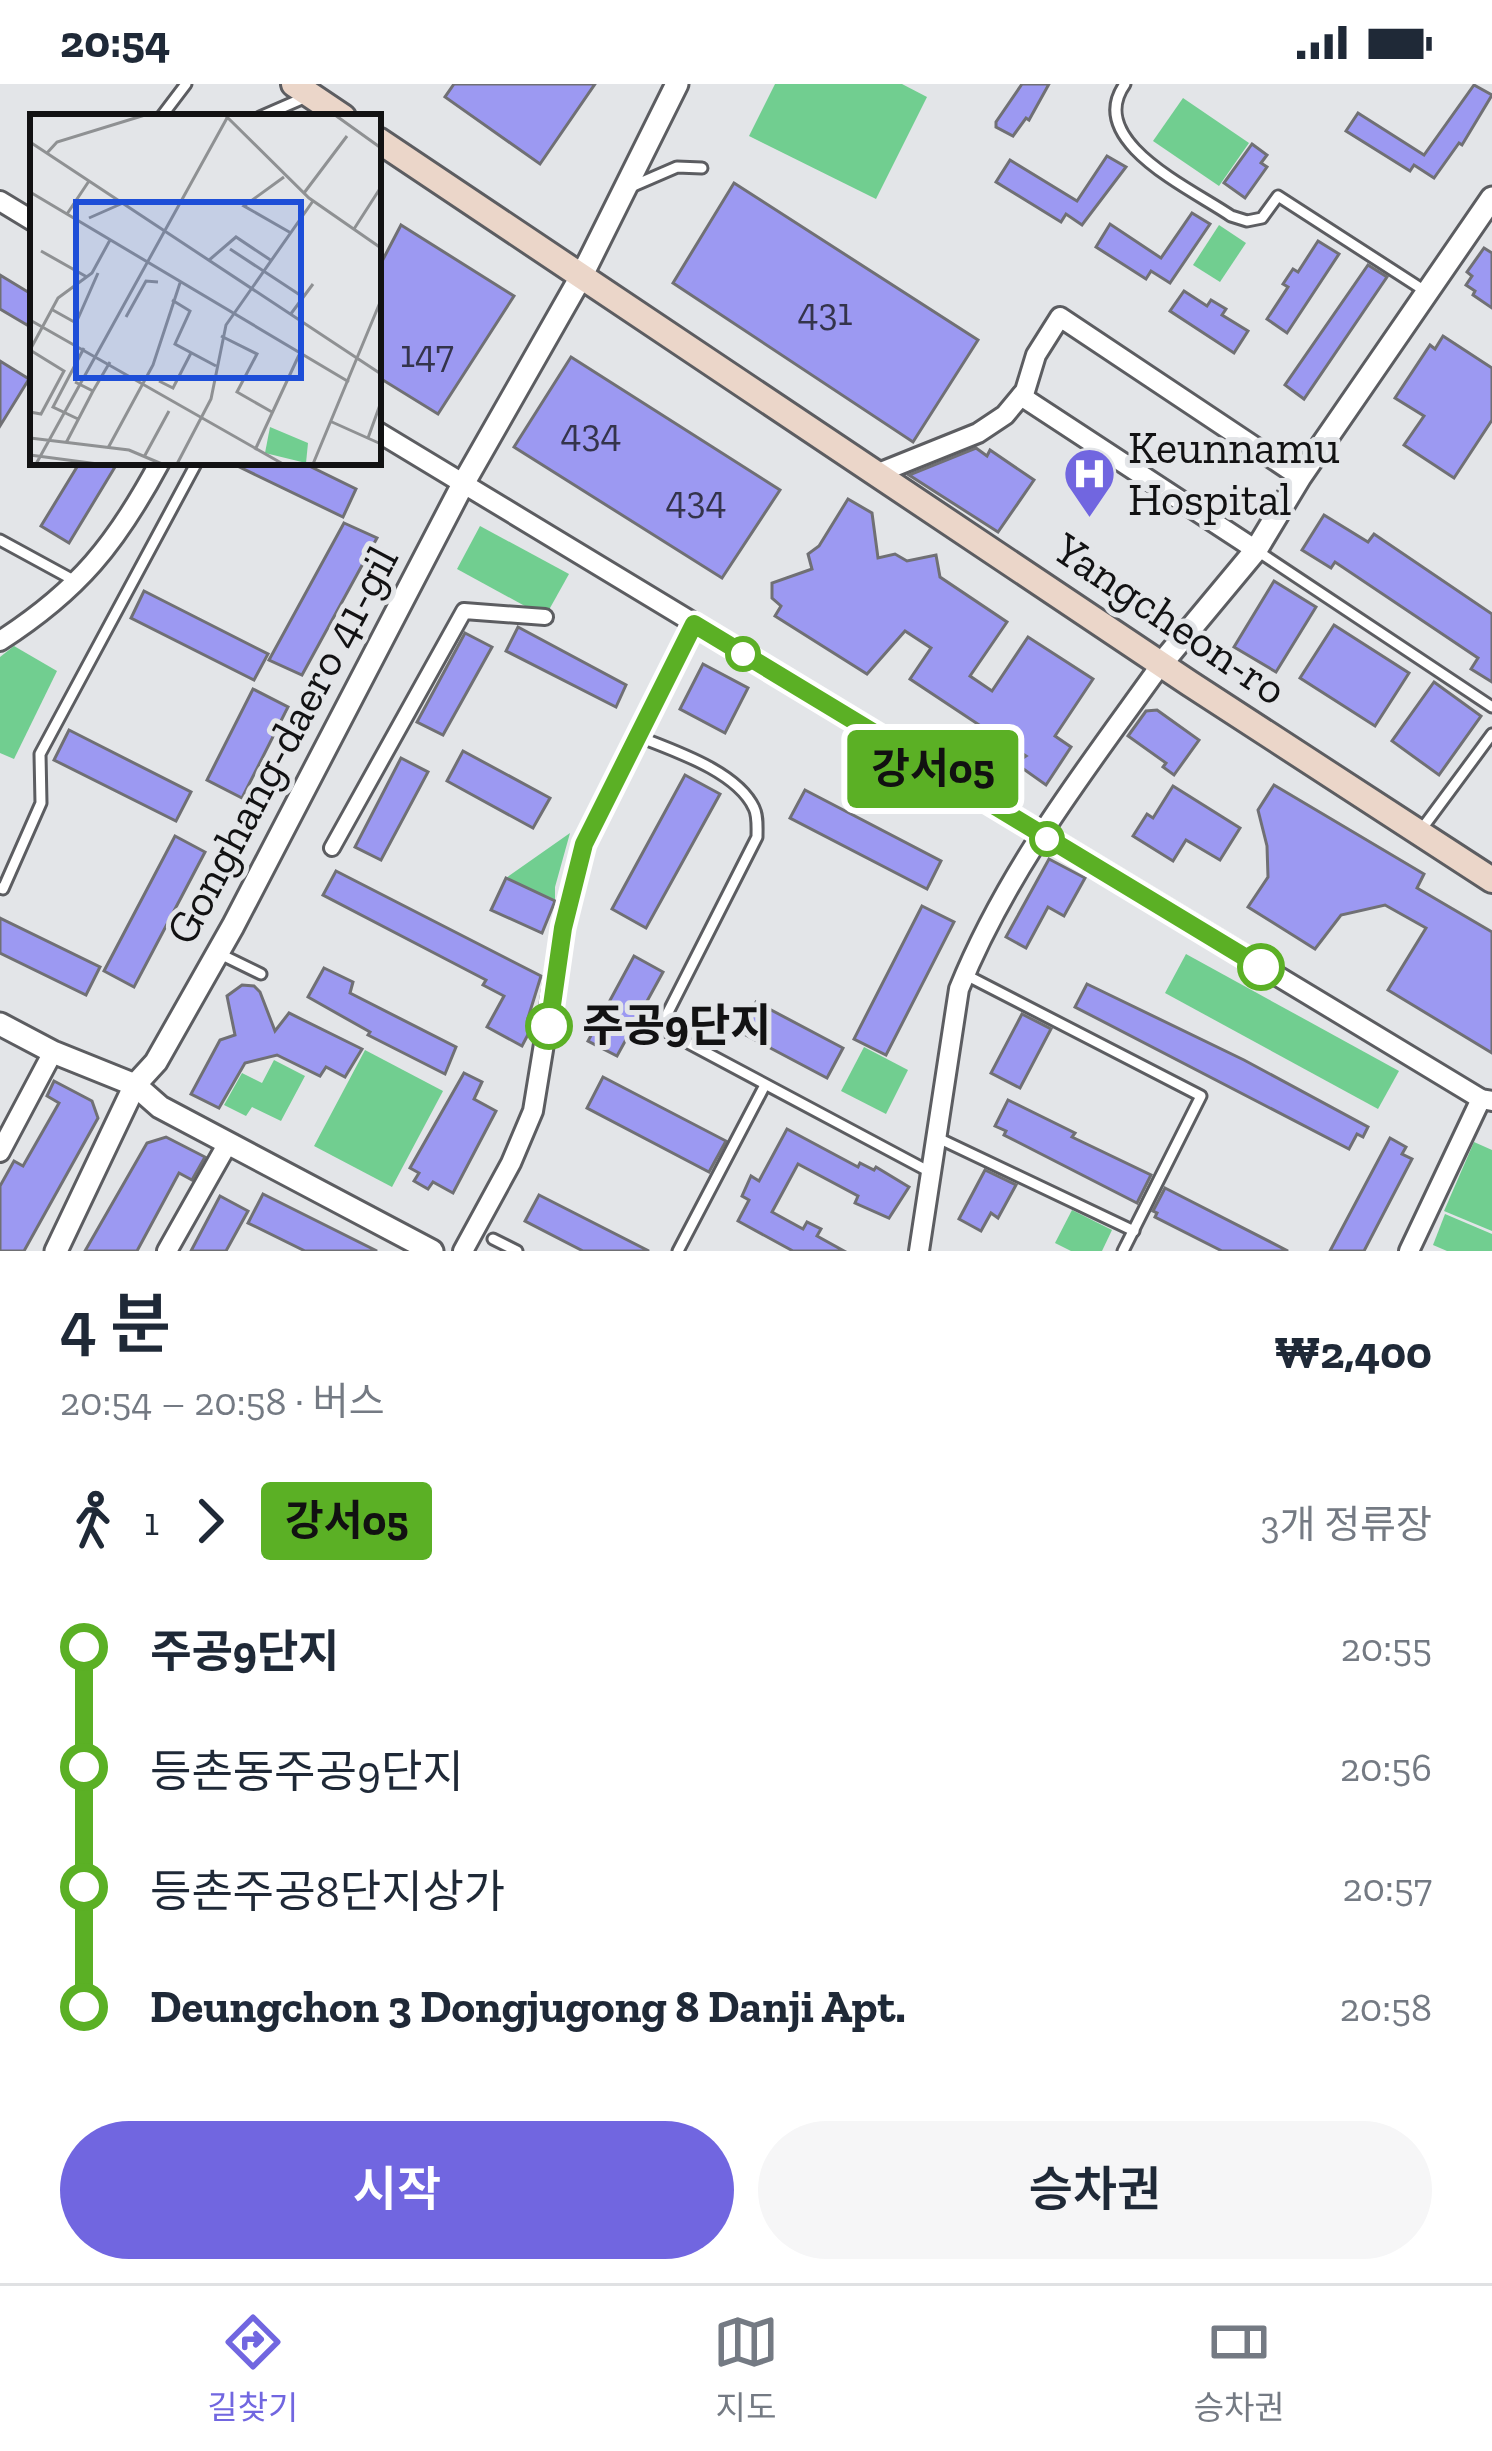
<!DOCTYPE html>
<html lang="ko">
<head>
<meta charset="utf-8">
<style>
	:root { --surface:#fff; --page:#f6f6f7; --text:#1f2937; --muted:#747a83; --line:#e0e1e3; --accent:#7166e0 }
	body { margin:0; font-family:"Zilla Slab","Noto Sans KR",serif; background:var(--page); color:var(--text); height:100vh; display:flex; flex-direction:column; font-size:45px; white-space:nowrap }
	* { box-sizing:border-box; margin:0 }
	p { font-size:39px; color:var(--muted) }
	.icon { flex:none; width:66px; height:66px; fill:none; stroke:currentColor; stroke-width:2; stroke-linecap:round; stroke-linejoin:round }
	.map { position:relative; height:1167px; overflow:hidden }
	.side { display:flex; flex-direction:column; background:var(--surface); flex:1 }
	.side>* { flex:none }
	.badge { padding:0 24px; border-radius:9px; font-size:42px; line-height:78px }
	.map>.badge { position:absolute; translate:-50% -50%; box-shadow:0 0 0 6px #fff }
	.legs { display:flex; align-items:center; gap:18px; height:132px; padding:0 60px; font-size:39px }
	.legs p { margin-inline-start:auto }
	.overview { display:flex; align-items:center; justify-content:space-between; height:204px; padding:0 60px }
	h1 { font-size:66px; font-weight:600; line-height:90px }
	.button { display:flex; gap:24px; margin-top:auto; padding:24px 60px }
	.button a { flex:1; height:138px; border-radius:72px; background:var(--accent); color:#fff; font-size:48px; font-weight:600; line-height:138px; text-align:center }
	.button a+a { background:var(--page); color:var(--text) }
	ul { padding:0 60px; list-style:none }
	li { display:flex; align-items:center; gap:42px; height:120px; font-size:45px }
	li i { display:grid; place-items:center; width:18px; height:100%; margin:0 15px; background:currentColor }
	li i::after { content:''; width:30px; height:30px; margin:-15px; border:9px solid; border-radius:50%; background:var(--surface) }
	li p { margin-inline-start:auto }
	li:first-child i { background:linear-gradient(#0000 50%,currentColor 0) }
	li:last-child i { background:linear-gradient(currentColor 50%,#0000 0) }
	.status { display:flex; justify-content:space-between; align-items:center; height:84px; padding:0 60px; background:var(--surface); direction:ltr }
	.status svg { height:33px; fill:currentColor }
	.tabs { display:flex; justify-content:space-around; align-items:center; height:168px; border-top:3px solid var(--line); background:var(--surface); font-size:33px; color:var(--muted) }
	.tabs a { display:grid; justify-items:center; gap:6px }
	.tabs .current { color:var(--accent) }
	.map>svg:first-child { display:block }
	.green { fill:#71ce90 }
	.building { fill:#9c99f2; stroke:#707074; stroke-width:3 }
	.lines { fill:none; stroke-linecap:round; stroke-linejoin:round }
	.service-casing { stroke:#5c5d61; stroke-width:15 }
	.pedestrian-casing { stroke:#5c5d61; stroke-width:20 }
	.minor-casing { stroke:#5c5d61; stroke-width:24 }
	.tertiary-casing { stroke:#5c5d61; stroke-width:27 }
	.secondary-casing { stroke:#5c5d61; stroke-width:30 }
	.service { stroke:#fff; stroke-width:9 }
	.pedestrian { stroke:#fff; stroke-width:14 }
	.minor { stroke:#fff; stroke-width:18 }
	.tertiary { stroke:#fff; stroke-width:21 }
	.secondary { stroke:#ebd6c9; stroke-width:24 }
	.line-1-casing { stroke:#fff; stroke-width:27 }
	.line-1 { stroke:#5bb025; stroke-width:18 }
	.stop-1-dot { fill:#fff; stroke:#5bb025; stroke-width:6 }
	.labels { text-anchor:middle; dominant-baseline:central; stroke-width:10; stroke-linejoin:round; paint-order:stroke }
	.number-label { font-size:39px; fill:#34344b }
	.poi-label { font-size:45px; fill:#121213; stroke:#e3e5e8; text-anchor:start }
	.street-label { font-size:45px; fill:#121213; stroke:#e3e5e8 }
	.stop-label { font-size:45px; font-weight:bold; fill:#121213; stroke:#e3e5e8; text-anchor:start }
	.inset-road { fill:none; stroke:#8f9193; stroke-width:3 }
	.view { fill:#1d4ed8; fill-opacity:0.15; stroke:#1d4ed8; stroke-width:6 }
	.inset-edge { fill:none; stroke:#121213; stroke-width:6 }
</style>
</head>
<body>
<div class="status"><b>20:54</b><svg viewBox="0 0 49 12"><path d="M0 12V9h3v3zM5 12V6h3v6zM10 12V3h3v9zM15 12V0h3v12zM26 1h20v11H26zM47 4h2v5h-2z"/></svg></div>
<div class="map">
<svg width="1492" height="1167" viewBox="0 0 1492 1167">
	<rect width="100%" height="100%" fill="#e3e5e8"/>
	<g class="green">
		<polygon points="775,0 902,0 927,13 876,115 749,52"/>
		<polygon points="1183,14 1249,59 1219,102 1153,57"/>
		<polygon points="1219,141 1246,159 1220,198 1193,181"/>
		<polygon points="480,442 569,490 545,533 457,485"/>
		<polygon points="14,562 57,587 14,675 0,669 0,573"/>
		<polygon points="570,749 555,803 555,817 506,794"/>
		<polygon points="1186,870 1399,987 1378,1025 1165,909"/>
		<polygon points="864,963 908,986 886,1030 841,1007"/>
		<polygon points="365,966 443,1007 392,1103 314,1062"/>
		<polygon points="274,976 305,992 281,1037 252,1023 246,1032 224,1021 242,989 262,999"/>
		<polygon points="1474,1058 1492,1066 1492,1147 1444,1127"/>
		<polygon points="1072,1126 1112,1146 1102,1167 1071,1167 1055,1159"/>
		<polygon points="1445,1130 1492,1150 1492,1167 1447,1167 1433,1161"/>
	</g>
	<g class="building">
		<polygon points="454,0 595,0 540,80 445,13"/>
		<polygon points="1022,0 1049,0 1029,36 1026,34 1013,52 996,43 996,38"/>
		<polygon points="1474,1 1492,11 1462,61 1459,59 1434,94 1414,81 1410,87 1346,47 1358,29 1424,71"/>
		<polygon points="1252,60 1267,71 1261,79 1267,83 1245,114 1224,99"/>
		<polygon points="1107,72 1126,83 1082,141 1066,130 1061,138 996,98 1010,76 1077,117"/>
		<polygon points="734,99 978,256 913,358 673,199"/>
		<polygon points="1192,129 1210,140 1170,199 1151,187 1146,195 1096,163 1110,140 1161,174"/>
		<polygon points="401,141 514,212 438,330 378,293 378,185"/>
		<polygon points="1318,157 1339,170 1287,249 1267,235 1288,203 1283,200 1293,185 1298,188"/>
		<polygon points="1484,164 1492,169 1492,224 1473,211 1475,207 1466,201 1472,192 1467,188"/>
		<polygon points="1368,181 1387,193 1304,315 1285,301"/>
		<polygon points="0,191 33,211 33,231 27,241 0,225"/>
		<polygon points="1184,207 1207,222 1211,216 1226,225 1222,231 1248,247 1234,269 1170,227"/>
		<polygon points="1443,252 1492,284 1492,336 1454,394 1404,361 1424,332 1395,314 1430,261 1435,265"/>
		<polygon points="571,273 780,406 722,494 514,363"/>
		<polygon points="0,277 29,295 0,342"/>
		<polygon points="976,364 987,372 990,366 1034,396 998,448 909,391"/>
		<polygon points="80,378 118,378 69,459 41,442"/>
		<polygon points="229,378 301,378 356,405 343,433"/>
		<polygon points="848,415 872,429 878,474 895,470 907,477 936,471 940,493 1007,538 970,592 992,607 1028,553 1093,595 1055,652 1071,663 1046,701 1015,679 1026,672 910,595 931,564 905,547 867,590 775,532 781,522 772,514 772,499 812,485 808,470 819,462"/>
		<polygon points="1324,431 1368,458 1374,450 1492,530 1492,598 1471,585 1478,574 1335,478 1331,484 1302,466"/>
		<polygon points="344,439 377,454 302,591 269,576"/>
		<polygon points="1274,497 1316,523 1276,588 1234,563"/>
		<polygon points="144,507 268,570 254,596 131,534"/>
		<polygon points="1334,541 1409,589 1375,642 1300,594"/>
		<polygon points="518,543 626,601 616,623 506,567"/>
		<polygon points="465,549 492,563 443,651 417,638"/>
		<polygon points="703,580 748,604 725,649 680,625"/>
		<polygon points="1434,598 1481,632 1439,691 1392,657"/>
		<polygon points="253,605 288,623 242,714 207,696"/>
		<polygon points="1157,626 1199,656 1174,691 1163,683 1166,679 1128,652 1146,627"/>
		<polygon points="69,646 191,708 176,737 54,676"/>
		<polygon points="463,667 550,714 533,744 447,697"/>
		<polygon points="401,674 428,688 381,776 355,763"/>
		<polygon points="685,691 720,710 646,844 612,825"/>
		<polygon points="1274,701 1424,790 1417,804 1492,848 1492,969 1388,906 1426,844 1385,821 1341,831 1315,865 1248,823 1268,793 1267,762 1258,726"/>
		<polygon points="1173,702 1240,744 1220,776 1186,756 1173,777 1133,752 1147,730 1153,734"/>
		<polygon points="805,706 941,777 927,805 790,734"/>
		<polygon points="175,752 205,768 134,903 104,887"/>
		<polygon points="1049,775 1085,794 1064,832 1048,823 1026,864 1006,853"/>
		<polygon points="336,787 541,892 528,934 534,937 533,941 522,962 487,943 504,912 483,901 486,896 323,811"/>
		<polygon points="506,794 555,817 542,849 491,826"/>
		<polygon points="922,822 954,838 886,971 854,955"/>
		<polygon points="0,834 100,883 86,911 0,869"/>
		<polygon points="634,872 663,888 617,972 588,957"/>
		<polygon points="324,884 353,898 350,909 456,963 445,990 368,951 370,948 308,913"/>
		<polygon points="1087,900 1244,976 1368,1043 1363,1053 1357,1050 1349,1065 1075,923"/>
		<polygon points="242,901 254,902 260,908 275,947 289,929 362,965 345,993 326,983 320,992 277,971 245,979 219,1024 191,1010 220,956 235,951 227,912"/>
		<polygon points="756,918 843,964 827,994 740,948"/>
		<polygon points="1022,930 1051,945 1020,1004 991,989"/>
		<polygon points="464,989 482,998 474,1015 496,1027 453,1109 433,1098 428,1105 414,1097 419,1089 410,1084"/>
		<polygon points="603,993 726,1057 709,1088 587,1024"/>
		<polygon points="54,997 92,1017 98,1034 24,1167 0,1167 0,1102 14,1077 23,1082 59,1019 47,1012"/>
		<polygon points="1008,1016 1075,1049 1072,1053 1151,1091 1137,1119 1004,1051 1006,1047 995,1042"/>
		<polygon points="787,1045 858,1083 860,1079 874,1086 876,1083 909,1103 889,1134 855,1119 858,1112 798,1080 772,1128 803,1145 807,1138 821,1145 817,1152 844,1167 793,1167 738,1137 749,1116 742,1112 751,1092 759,1097"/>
		<polygon points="166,1053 205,1073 192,1096 179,1089 137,1167 85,1167 147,1059"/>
		<polygon points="1390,1054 1406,1063 1402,1070 1412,1075 1364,1167 1330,1167"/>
		<polygon points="985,1086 1016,1101 998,1134 991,1129 981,1147 959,1135"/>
		<polygon points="1165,1104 1288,1167 1222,1167 1155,1133 1157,1129 1153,1127"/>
		<polygon points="263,1110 377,1167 305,1167 248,1139"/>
		<polygon points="539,1111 649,1167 583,1167 525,1137"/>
		<polygon points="220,1112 248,1127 226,1167 191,1167"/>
	</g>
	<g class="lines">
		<defs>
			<g id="service">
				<path d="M1125 0C1084 57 1192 105 1231 132L1247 137 1262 134 1278 112 1425 207"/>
				<polyline points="161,33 186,0"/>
				<polyline points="260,33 306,13"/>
				<polyline points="633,102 677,83 702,84"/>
				<polyline points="0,456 77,498"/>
				<polyline points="1256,466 1492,623"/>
				<path d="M637 652C672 666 737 687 754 724 758 732 757 743 757 753L660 944 930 1088"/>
				<polyline points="1421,746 1492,650"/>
				<polyline points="0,804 3,805 41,719 40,670 197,378"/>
				<polyline points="218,869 261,890"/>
				<polyline points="966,891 1201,1012 1123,1167"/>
				<polyline points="938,1054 1134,1147"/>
				<polyline points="493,1155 517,1167"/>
				<polyline points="678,1167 765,1001"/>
			</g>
			<polyline id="pedestrian" points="332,764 464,527 545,533"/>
			<g id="minor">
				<polyline points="0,117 33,137"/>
				<polyline points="1021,312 1256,466"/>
				<polyline points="378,348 1481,1015 1492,1017"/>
				<polyline points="876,390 978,349 1005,331 1025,307 1036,271 1060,233 1300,393"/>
				<path d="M0 557C79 506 116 460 160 378"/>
				<polyline points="0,1068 53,968"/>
				<polyline points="167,1167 228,1059"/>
				<polyline points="463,1167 511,1079 533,1027 563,844 584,760 694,540"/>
				<path d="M919 1167 959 905C1008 784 1087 684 1162 579"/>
				<polyline points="1409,1167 1481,1015"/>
			</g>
			<g id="tertiary">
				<polyline points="1162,579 1256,466 1300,393 1492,114"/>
				<polyline points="0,940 53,968 135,1001 160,1023 432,1167"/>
				<polyline points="56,1167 135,1001 156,978 233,842 463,400 582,191 677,0"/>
			</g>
			<g id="secondary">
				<polyline points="294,0 343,33"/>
				<polyline points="378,56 1189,599 1492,796"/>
			</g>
		</defs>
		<use href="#service" class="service-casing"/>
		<use href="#pedestrian" class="pedestrian-casing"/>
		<use href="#minor" class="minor-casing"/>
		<use href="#tertiary" class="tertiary-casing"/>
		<use href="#secondary" class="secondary-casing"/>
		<use href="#service" class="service"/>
		<use href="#pedestrian" class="pedestrian"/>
		<use href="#minor" class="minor"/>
		<use href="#tertiary" class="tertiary"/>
		<use href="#secondary" class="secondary"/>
	</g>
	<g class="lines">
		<defs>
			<polyline id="line-1" points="549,942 563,844 584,760 694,540 1261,883"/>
		</defs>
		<use href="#line-1" class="line-1-casing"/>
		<use href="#line-1" class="line-1"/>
	</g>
	<defs>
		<symbol id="hospital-pin" viewBox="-11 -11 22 30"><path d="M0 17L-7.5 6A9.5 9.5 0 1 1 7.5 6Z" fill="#7166e0" stroke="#e3e5e8"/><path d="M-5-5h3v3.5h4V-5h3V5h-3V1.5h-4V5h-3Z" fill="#fff"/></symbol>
	</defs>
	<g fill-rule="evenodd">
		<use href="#hospital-pin" x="1060" y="360" width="59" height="81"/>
	</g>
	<g class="stop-1-dot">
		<circle cx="743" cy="570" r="15"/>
		<circle cx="1047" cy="755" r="15"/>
		<circle cx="1261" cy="883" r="21"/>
		<circle cx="549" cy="942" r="21"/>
	</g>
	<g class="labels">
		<g class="number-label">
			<text x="825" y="227">431</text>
			<text x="427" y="269">147</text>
			<text x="591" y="348">434</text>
			<text x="696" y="415">434</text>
		</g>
		<g class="poi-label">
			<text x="1128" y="364">Keunnamu<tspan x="1128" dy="52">Hospital</tspan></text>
		</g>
		<g class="street-label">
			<text transform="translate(1170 535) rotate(34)">Yangcheon-ro</text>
			<text transform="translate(282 661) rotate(-62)">Gonghang-daero 41-gil</text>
		</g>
		<g class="stop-label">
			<text x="582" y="942">주공9단지</text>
		</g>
	</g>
	<g transform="translate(30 30)">
		<rect width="351" height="351" fill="#e3e5e8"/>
		<path d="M240 313 278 329 276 349 235 339Z" fill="#71ce90"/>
		<path class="inset-road" d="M305 1 351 34M196 2 279 84 351 134M0 28 351 260M17 39 27 28 115 1M254 63 214 92 261 119M0 78 319 268M274 79 317 22M37 100 59 67M59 104 93 89M324 115 351 73M200 135 273 183M11 137 57 163M178 147 206 123 242 147M142 186 160 197 145 230 186 252M21 195 46 209 68 159M260 201 283 170M96 203 116 167 128 168M0 206 253 350M191 222 227 240 207 278 242 298M0 236 28 184 62 159 80 126M129 267 143 274 161 239M45 268 63 277 80 248M0 298 11 300 34 257 0 236M48 305 23 293 54 234M302 308 351 330M0 324 99 336 132 350M338 324 351 288M36 329 63 277M78 334 123 251 150 169M225 336 269 241M0 341 68 350M114 343 139 297M6 350 197 4M147 350 181 285 196 211 283 87M283 350 351 186"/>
		<path class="view" d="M46 88H271V264H46Z"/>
		<rect width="351" height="351" class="inset-edge"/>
	</g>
</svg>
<b class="badge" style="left:933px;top:685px;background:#5bb025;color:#111">강서05</b>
</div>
<section class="side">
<div class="overview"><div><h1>4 분</h1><p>20:54 – 20:58 · 버스</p></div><b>₩2,400</b></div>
<div class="legs"><svg class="icon" aria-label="walk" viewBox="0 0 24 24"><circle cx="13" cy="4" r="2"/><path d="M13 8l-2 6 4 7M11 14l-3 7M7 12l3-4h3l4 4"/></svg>1<svg class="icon" aria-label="forward" viewBox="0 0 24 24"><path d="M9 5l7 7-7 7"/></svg><b class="badge" style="background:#5bb025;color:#111">강서05</b><p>3개 정류장</p></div>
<ul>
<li><i style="color:#5bb025"></i><b>주공9단지</b><p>20:55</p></li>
<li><i style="color:#5bb025"></i><span>등촌동주공9단지</span><p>20:56</p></li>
<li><i style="color:#5bb025"></i><span>등촌주공8단지상가</span><p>20:57</p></li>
<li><i style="color:#5bb025"></i><b>Deungchon 3 Dongjugong 8 Danji Apt.</b><p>20:58</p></li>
</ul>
<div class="button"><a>시작</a><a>승차권</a></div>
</section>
<nav class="tabs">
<a class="current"><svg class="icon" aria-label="directions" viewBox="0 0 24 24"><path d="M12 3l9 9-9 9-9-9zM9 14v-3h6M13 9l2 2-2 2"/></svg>길찾기</a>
<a><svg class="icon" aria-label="map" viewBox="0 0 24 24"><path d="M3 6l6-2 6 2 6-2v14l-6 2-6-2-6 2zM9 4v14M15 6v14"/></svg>지도</a>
<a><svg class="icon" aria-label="tickets" viewBox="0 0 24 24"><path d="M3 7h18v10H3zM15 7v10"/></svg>승차권</a>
</nav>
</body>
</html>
